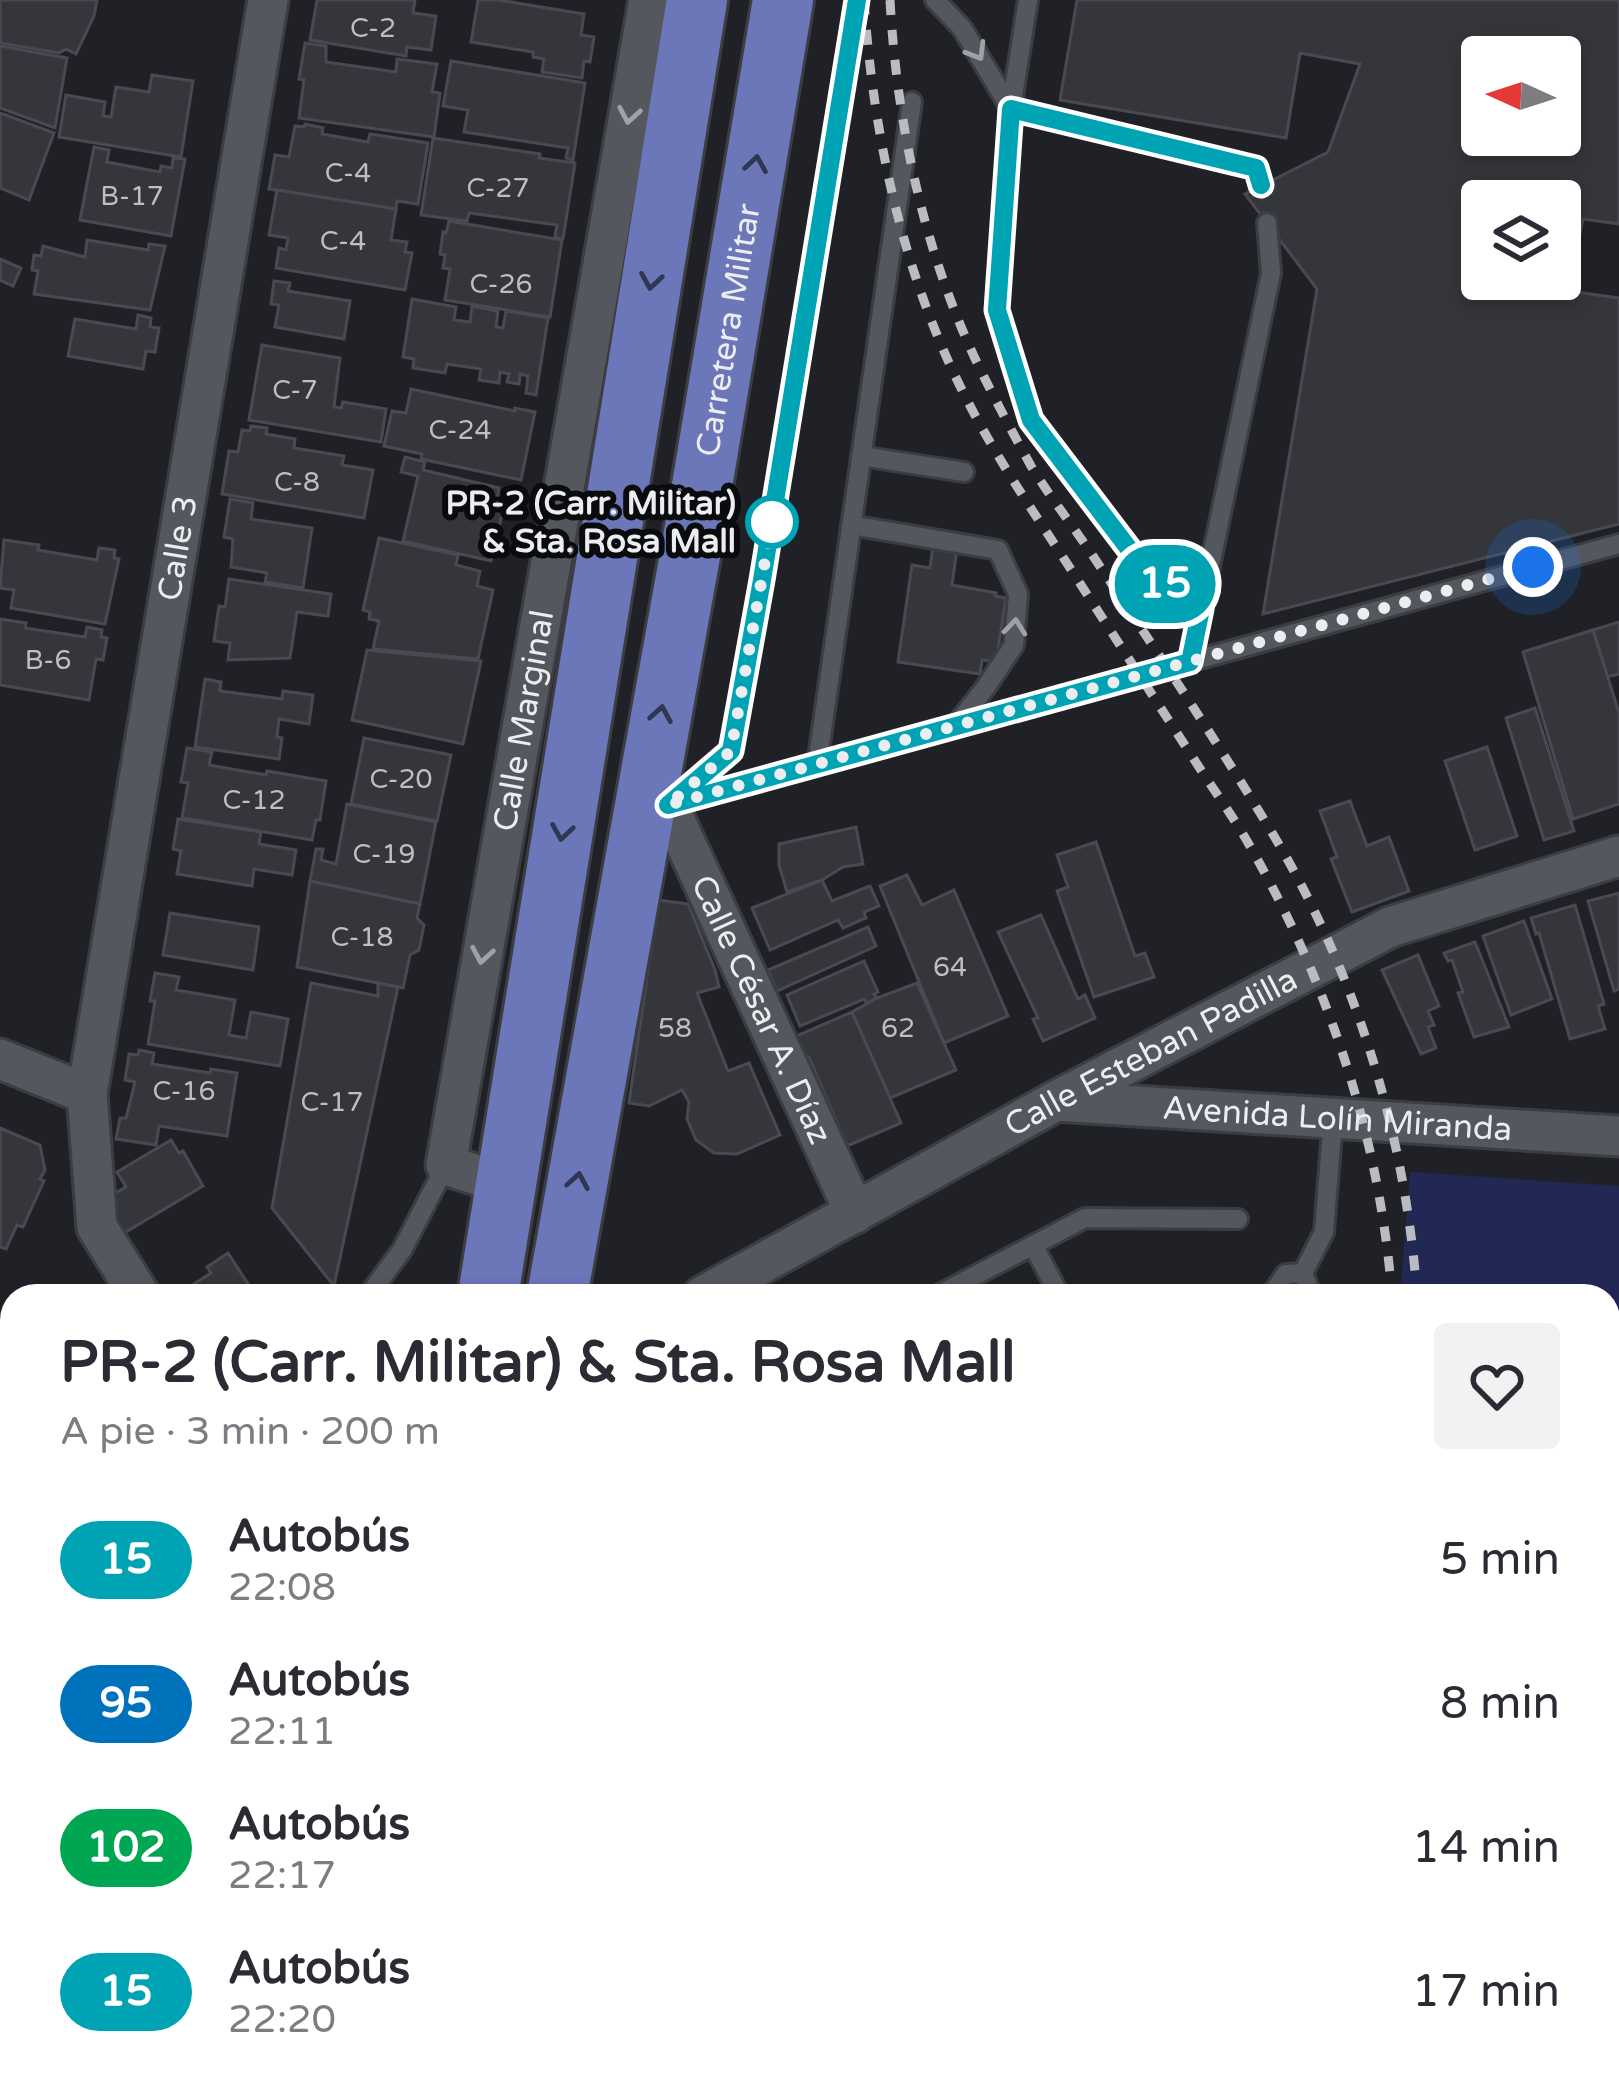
<!DOCTYPE html>
<html lang="es">
<head>
<meta charset="utf-8">
<style>
	:root { --surface:#fff; --page:#f2f2f3; --text:#2b2b33; --muted:#7c7c81 }
	body { margin:0; font-family:"Varela Round",sans-serif; background:var(--page); color:var(--text); height:100vh; display:flex; flex-direction:column; font-size:45px; white-space:nowrap }
	* { box-sizing:border-box; margin:0 }
	p { font-size:39px; color:var(--muted) }
	.icon { flex:none; width:66px; height:66px; fill:none; stroke:currentColor; stroke-width:2; stroke-linecap:round; stroke-linejoin:round }
	.map { position:relative; flex:1; overflow:hidden }
	.sheet { position:absolute; left:0px; top:1284px; width:1620px; height:807px; display:flex; flex-direction:column; background:var(--surface); border-radius:36px 36px 0 0; box-shadow:0 6px 18px #0003 }
	.sheet>* { flex:none }
	.badge { padding:0 24px; border-radius:39px; font-size:42px; line-height:78px }
	.needle { width:78px; rotate:273deg }
	.controls { position:absolute; left:1461px; top:36px; display:grid; gap:24px }
	.controls a { display:grid; place-items:center; width:120px; height:120px; border-radius:12px; background:var(--surface); box-shadow:0 6px 18px #0003; font-size:60px }
	.you { position:absolute; width:60px; height:60px; margin:-30px; border:9px solid #fff; border-radius:50%; background:#1a73e8; box-shadow:0 0 0 18px #1a73e833 }
	.map>.badge { position:absolute; translate:-50% -50%; box-shadow:0 0 0 6px #fff }
	.round { display:grid; place-items:center; flex:none; width:126px; height:126px; border-radius:12px; background:var(--page) }
	.head { display:flex; align-items:center; justify-content:space-between; height:204px; padding:0 60px }
	h1 { font-size:57px; font-weight:700; line-height:90px }
	ul { padding:0; list-style:none }
	li { display:flex; align-items:center; gap:36px; height:144px; padding:0 60px }
	li div { flex:1 }
	li b { display:block; font-size:45px }
	li em { font-style:normal }
	li .badge { min-width:132px; font-weight:700; text-align:center }
	.map>svg:first-child { display:block }
	.green { fill:#222854 }
	.building { fill:#34363c; stroke:#494a51; stroke-width:3; fill-rule:evenodd }
	.lines { fill:none; stroke-linecap:round; stroke-linejoin:round }
	.lane-casing { stroke:#3c3d42; stroke-width:24 }
	.street-casing { stroke:#3c3d42; stroke-width:45 }
	.primary-casing { stroke:#3c3d42; stroke-width:66 }
	.lane { stroke:#55575e; stroke-width:18 }
	.street { stroke:#55575e; stroke-width:39 }
	.primary { stroke:#6c77ba; stroke-width:60 }
	.rail { stroke:#bbbcc1; stroke-width:9; stroke-dasharray:15 15; stroke-linecap:butt }
	.oneway { stroke:#a0a2a8 }
	.oneway2 { stroke:#313652 }
	.line-casing { stroke:#fff; stroke-width:27 }
	.line { stroke:#00a3b4; stroke-width:18 }
	.walk { stroke:#ecedf1; stroke-width:12; stroke-dasharray:0 21.6 }
	.stop-dot { fill:#fff; stroke:#00a3b4; stroke-width:6 }
	.labels { text-anchor:middle; dominant-baseline:central; stroke-width:12; stroke-linejoin:round; paint-order:stroke }
	.number-label { font-size:27px; fill:#bebfc4 }
	.street-label { font-size:33px; fill:#ecedf1; stroke:#0a0b0d }
	.stop-label { font-size:33px; font-weight:bold; fill:#ecedf1; stroke:#0a0b0d; text-anchor:end }
</style>
</head>
<body>
<div class="map">
<svg width="1619" height="2090" viewBox="0 0 1619 2090">
	<rect width="100%" height="100%" fill="#202127"/>
	<polygon class="green" points="1410,1172 1619,1186 1619,2090 1315,2090 1316,2079 1608,2079 1608,1296 1400,1296"/>
	<g class="building">
		<polygon points="0,0 97,0 94,16 76,54 66,49 59,53 0,43"/>
		<polygon points="317,0 415,0 413,13 436,16 431,50 407,47 406,56 310,40"/>
		<polygon points="478,0 498,0 584,14 581,35 594,37 590,62 584,61 582,78 542,72 544,59 533,57 533,52 471,42"/>
		<path d="M1077 0H1619V224L1583 219 1569 291 1619 298V524L1263 614 1317 289 1245 194 1328 152 1360 64 1300 53 1286 138 1060 100ZM1482 57H1560V135H1482ZM1482 201H1560V279H1482Z"/>
		<polygon points="305,43 326,46 326,62 396,72 397,59 437,64 432,92 440,93 434,137 299,118 304,80 299,79"/>
		<polygon points="0,46 67,58 55,128 0,108"/>
		<polygon points="451,61 585,83 573,160 566,158 568,148 464,132 468,110 443,106"/>
		<polygon points="152,75 193,81 181,157 59,137 66,95 105,102 103,116 111,117 116,87 149,92"/>
		<polygon points="0,113 54,133 29,200 0,188"/>
		<polygon points="305,124 323,128 322,134 368,142 370,134 428,143 418,204 397,201 396,209 269,189 275,155 289,157 295,126 304,127"/>
		<polygon points="433,138 540,154 539,158 575,163 563,239 555,237 557,225 469,213 467,221 421,215"/>
		<polygon points="94,147 109,150 107,162 160,172 161,166 172,168 173,158 185,159 171,236 80,220"/>
		<polygon points="277,190 396,209 391,240 407,242 405,252 412,253 405,290 276,268 279,248 286,250 288,238 269,235"/>
		<polygon points="449,221 562,240 550,317 445,300 450,269 443,268 445,255 440,254 443,232 446,233"/>
		<polygon points="87,240 148,250 149,244 165,246 150,310 34,294 38,271 32,270 34,255 41,256 43,246 85,257"/>
		<polygon points="0,259 21,268 13,286 0,280"/>
		<polygon points="274,281 290,283 288,291 350,301 344,339 275,327 279,305 271,304"/>
		<polygon points="412,299 456,307 454,320 470,322 472,306 498,311 496,327 503,328 506,311 548,318 536,395 526,393 528,376 520,374 519,384 507,382 509,374 500,372 499,383 479,380 481,369 447,364 445,373 413,368 414,359 403,357"/>
		<polygon points="138,315 151,318 150,327 159,328 155,352 146,351 143,369 68,356 75,319 136,329"/>
		<polygon points="262,345 340,358 334,407 341,408 343,402 386,409 381,442 249,420"/>
		<polygon points="411,389 515,411 515,408 535,412 521,480 421,459 422,454 384,446 392,411 406,413"/>
		<polygon points="251,426 267,428 266,434 295,439 294,448 344,456 342,465 373,470 364,518 222,494 229,451 238,452 242,430 250,431"/>
		<polygon points="405,457 425,462 423,470 499,488 496,504 504,506 491,561 403,541 418,476 401,472"/>
		<polygon points="230,499 253,503 251,519 312,528 303,588 265,582 267,573 231,567 233,539 224,537"/>
		<polygon points="379,538 458,555 456,565 480,571 477,586 493,590 478,659 373,649 379,621 369,619 370,612 363,610"/>
		<polygon points="4,540 39,545 38,550 97,560 99,548 115,550 114,558 119,559 105,624 11,608 14,590 0,588"/>
		<polygon points="933,546 957,549 952,585 996,593 995,596 1006,598 996,662 982,660 980,674 898,662 912,565 930,568"/>
		<polygon points="229,579 331,594 328,616 297,612 290,658 228,660 230,643 214,641 219,606 225,607"/>
		<polygon points="0,619 26,623 25,628 85,637 87,627 102,630 101,637 107,638 103,660 96,659 89,700 0,685"/>
		<polygon points="1619,622 1619,674 1607,677 1593,630"/>
		<polygon points="1593,630 1619,713 1619,804 1573,819 1523,652"/>
		<polygon points="367,650 481,661 463,744 352,720"/>
		<polygon points="205,679 221,682 220,691 282,699 283,691 313,695 309,724 279,719 277,737 282,738 279,759 195,747"/>
		<polygon points="1535,708 1574,831 1544,840 1506,718"/>
		<polygon points="364,738 451,755 437,821 351,804"/>
		<polygon points="1487,747 1517,836 1475,850 1445,761"/>
		<polygon points="187,748 212,752 209,765 266,775 267,771 326,781 320,820 316,820 312,840 182,818 188,783 181,782"/>
		<polygon points="1350,801 1367,846 1389,837 1409,891 1352,912 1331,859 1337,857 1320,811"/>
		<polygon points="347,804 436,822 420,904 310,881 316,849 323,849 321,860 336,864"/>
		<polygon points="178,819 261,832 259,844 296,850 292,875 254,869 252,886 177,874 181,851 173,849"/>
		<polygon points="856,827 863,864 843,867 822,880 787,892 779,865 779,844"/>
		<polygon points="1096,842 1135,956 1145,953 1154,977 1094,997 1057,891 1068,887 1057,855"/>
		<polygon points="907,875 922,905 954,890 1008,1016 944,1043 880,886"/>
		<polygon points="822,880 832,901 870,886 879,906 864,912 866,918 843,928 838,920 770,950 752,908"/>
		<polygon points="310,881 420,904 417,918 424,925 419,950 410,955 403,988 297,967"/>
		<polygon points="1619,893 1619,989 1614,991 1588,901"/>
		<polygon points="658,900 688,904 715,970 719,987 697,993 728,1071 749,1063 780,1135 737,1154 714,1153 696,1140 687,1119 689,1102 682,1090 649,1106 629,1103"/>
		<polygon points="1575,905 1604,1004 1598,1006 1605,1029 1570,1039 1539,933 1536,934 1531,918"/>
		<polygon points="170,913 259,927 253,970 163,955"/>
		<polygon points="1041,915 1078,999 1085,995 1095,1018 1043,1041 1033,1019 1038,1018 998,932"/>
		<polygon points="1524,921 1552,999 1511,1015 1483,936"/>
		<polygon points="868,927 876,946 777,991 768,970"/>
		<polygon points="1475,942 1509,1027 1474,1037 1458,993 1463,992 1452,960 1448,961 1444,953"/>
		<polygon points="1418,955 1439,1006 1428,1011 1434,1025 1428,1027 1436,1048 1421,1054 1382,970"/>
		<polygon points="864,961 878,992 874,994 877,998 867,1003 864,999 800,1026 787,995"/>
		<polygon points="155,973 179,977 176,990 235,1000 229,1035 246,1038 251,1012 288,1019 280,1066 148,1044 155,1001 150,1001"/>
		<polygon points="311,983 378,996 378,983 398,987 334,1286 272,1208"/>
		<polygon points="917,983 956,1070 890,1098 852,1012 877,998"/>
		<polygon points="852,1012 901,1123 847,1146 809,1057 803,1056 792,1038"/>
		<polygon points="139,1050 154,1053 152,1064 210,1073 211,1069 237,1073 227,1136 159,1126 156,1145 116,1139 120,1118 126,1118 135,1082 125,1080 129,1054 138,1055"/>
		<polygon points="0,1128 40,1145 45,1170 40,1179 44,1181 23,1227 17,1225 6,1249 0,1247"/>
		<polygon points="171,1140 179,1153 183,1151 203,1186 121,1235 101,1201 126,1187 117,1172"/>
		<polygon points="228,1253 254,1293 249,1296 175,1296 211,1273 207,1267"/>
		<polygon points="28,2079 121,2079 135,2090 46,2090"/>
		<polygon points="1316,2079 1414,2079 1413,2090 1315,2090"/>
	</g>
	<g class="lines">
		<defs>
			<g id="lane">
				<polyline points="935,0 962,28 1011,109 1256,168 1261,185"/>
				<polyline points="1028,0 1011,109 997,310 1031,420 1145,570 1201,609"/>
				<polyline points="861,456 964,472"/>
				<polyline points="851,525 998,550 1018,594 1014,645 986,687 956,725"/>
				<polyline points="1190,662 1271,273 1267,223"/>
				<polyline points="817,765 912,102"/>
				<polyline points="672,802 731,751 762,580 857,0"/>
				<polyline points="663,804 668,805 1619,544"/>
				<polyline points="1033,1245 1060,1296"/>
				<polyline points="368,1296 402,1250 446,1165"/>
				<polyline points="936,1296 1085,1218 1238,1219"/>
				<polyline points="1270,1296 1286,1274 1303,1273"/>
				<polyline points="1304,1296 1309,1289 1303,1273 1324,1232 1333,1119"/>
				<polyline points="1608,2013 1619,1877"/>
				<polyline points="1601,2090 1602,2079"/>
			</g>
			<g id="street">
				<path id="s1" d="M668 805 855 1213"/>
				<polyline points="0,1059 87,1094"/>
				<path id="s2" d="M1056 1101 1619 1136"/>
				<path id="s3" d="M505 1184 446 1165 649 0"/>
				<path id="s4" d="M140 1296 97 1227 87 1094 268 0"/>
				<path id="s5" d="M703 1296 1056 1101 1390 927 1619 856"/>
				<polyline points="0,1764 12,1756"/>
				<polyline points="319,2090 320,2079"/>
			</g>
			<g id="primary">
				<polyline points="488,1296 697,0"/>
				<path id="s6" d="M557 1296 696 522 783 0"/>
				<polyline points="382,2090 383,2079"/>
				<polyline points="442,2090 443,2079"/>
			</g>
		</defs>
		<use href="#lane" class="lane-casing"/>
		<use href="#street" class="street-casing"/>
		<use href="#primary" class="primary-casing"/>
		<use href="#lane" class="lane"/>
		<use href="#street" class="street"/>
		<use href="#primary" class="primary"/>
		<g class="rail">
			<path d="M864 0C873 133 901 266 960 386 995 458 1040 521 1083 588 1121 647 1159 705 1197 764 1215 792 1235 819 1251 848 1329 985 1380 1139 1392 1296"/>
			<path d="M890 0C897 129 926 261 984 377 999 407 1015 437 1031 466 1050 497 1073 526 1093 556 1153 646 1215 738 1271 831 1355 970 1406 1135 1417 1296"/>
			<polyline points="1344,2090 1345,2079"/>
			<polyline points="1369,2090 1370,2079"/>
		</g>
	</g>
	<defs><path id="oneway-chevron" d="M-2-3.5L2.5 0L-2 3.5" fill="none" stroke-width="1.6" stroke-linecap="round" stroke-linejoin="round" transform="scale(3)"/></defs>
	<g class="oneway">
		<use href="#oneway-chevron" transform="translate(977 52) rotate(59)"/>
		<use href="#oneway-chevron" transform="translate(629 115) rotate(100)"/>
		<use href="#oneway-chevron" transform="translate(1015 627) rotate(-84)"/>
		<use href="#oneway-chevron" transform="translate(482 955) rotate(100)"/>
	</g>
	<g class="oneway2">
		<use href="#oneway-chevron" transform="translate(756 164) rotate(-81)"/>
		<use href="#oneway-chevron" transform="translate(651 281) rotate(99)"/>
		<use href="#oneway-chevron" transform="translate(661 714) rotate(-80)"/>
		<use href="#oneway-chevron" transform="translate(562 832) rotate(99)"/>
		<use href="#oneway-chevron" transform="translate(578 1181) rotate(-80)"/>
	</g>
	<g class="lines">
		<defs>
			<polyline id="line" points="857,0 762,580 731,751 668,805 1190,662 1201,609 1145,570 1031,420 997,310 1011,109 1256,168 1261,185"/>
		</defs>
		<use href="#line" class="line-casing"/>
		<use href="#line" class="line"/>
		<polyline class="walk" points="772,522 731,751 668,805 1533,567"/>
	</g>
	<circle class="stop-dot" cx="772" cy="522" r="24"/>
	<g class="labels">
		<g class="number-label">
			<text x="373" y="28">C-2</text>
			<text x="348" y="173">C-4</text>
			<text x="498" y="188">C-27</text>
			<text x="132" y="196">B-17</text>
			<text x="343" y="241">C-4</text>
			<text x="501" y="284">C-26</text>
			<text x="295" y="390">C-7</text>
			<text x="460" y="430">C-24</text>
			<text x="297" y="482">C-8</text>
			<text x="48" y="660">B-6</text>
			<text x="401" y="779">C-20</text>
			<text x="254" y="800">C-12</text>
			<text x="384" y="854">C-19</text>
			<text x="362" y="937">C-18</text>
			<text x="950" y="967">64</text>
			<text x="675" y="1028">58</text>
			<text x="898" y="1028">62</text>
			<text x="184" y="1091">C-16</text>
			<text x="332" y="1102">C-17</text>
		</g>
		<g class="street-label">
			<text stroke="none"><textPath href="#s6" startOffset="981">Carretera Militar</textPath></text>
			<text stroke="none"><textPath href="#s4" startOffset="768">Calle 3</textPath></text>
			<text stroke="none"><textPath href="#s3" startOffset="513">Calle Marginal</textPath></text>
			<text stroke="none"><textPath href="#s1" startOffset="225">Calle César A. Díaz</textPath></text>
			<text stroke="none"><textPath href="#s5" startOffset="510">Calle Esteban Padilla</textPath></text>
			<text stroke="none"><textPath href="#s2" startOffset="282">Avenida Lolín Miranda</textPath></text>
		</g>
		<g class="stop-label">
			<text x="736" y="503">PR-2 (Carr. Militar)<tspan x="736" dy="38">&amp; Sta. Rosa Mall</tspan></text>
		</g>
	</g>
</svg>
<div class="controls">
<a><svg class="needle" viewBox="-14 -14 28 28"><path d="M0-13l5 13h-10z" fill="#e53935"/><path d="M0 13l5-13h-10z" fill="#7c7c81"/></svg></a>
<a><svg class="icon" aria-label="layers" viewBox="0 0 24 24"><path d="M12 4l9 5-9 5-9-5zM3 14l9 5 9-5"/></svg></a>
</div>
<div class="you" style="left:1533px;top:567px"></div>
<b class="badge" style="left:1165px;top:584px;background:#00a3b4;color:#fff">15</b>
<section class="sheet">
<div class="head"><div><h1>PR-2 (Carr. Militar) &amp; Sta. Rosa Mall</h1><p>A pie · 3 min · 200 m</p></div><a class="round"><svg class="icon" aria-label="heart" viewBox="0 0 24 24"><path d="M12 20l-8-8c-3-5 5-10 8-4 3-6 11-1 8 4z"/></svg></a></div>
<ul>
<li><span class="badge" style="background:#00a3b4;color:#fff">15</span><div><b>Autobús</b><p>22:08</p></div><em>5 min</em></li>
<li><span class="badge" style="background:#0072bc;color:#fff">95</span><div><b>Autobús</b><p>22:11</p></div><em>8 min</em></li>
<li><span class="badge" style="background:#00a651;color:#fff">102</span><div><b>Autobús</b><p>22:17</p></div><em>14 min</em></li>
<li><span class="badge" style="background:#00a3b4;color:#fff">15</span><div><b>Autobús</b><p>22:20</p></div><em>17 min</em></li>
</ul>
</section>
</div>
</body>
</html>
